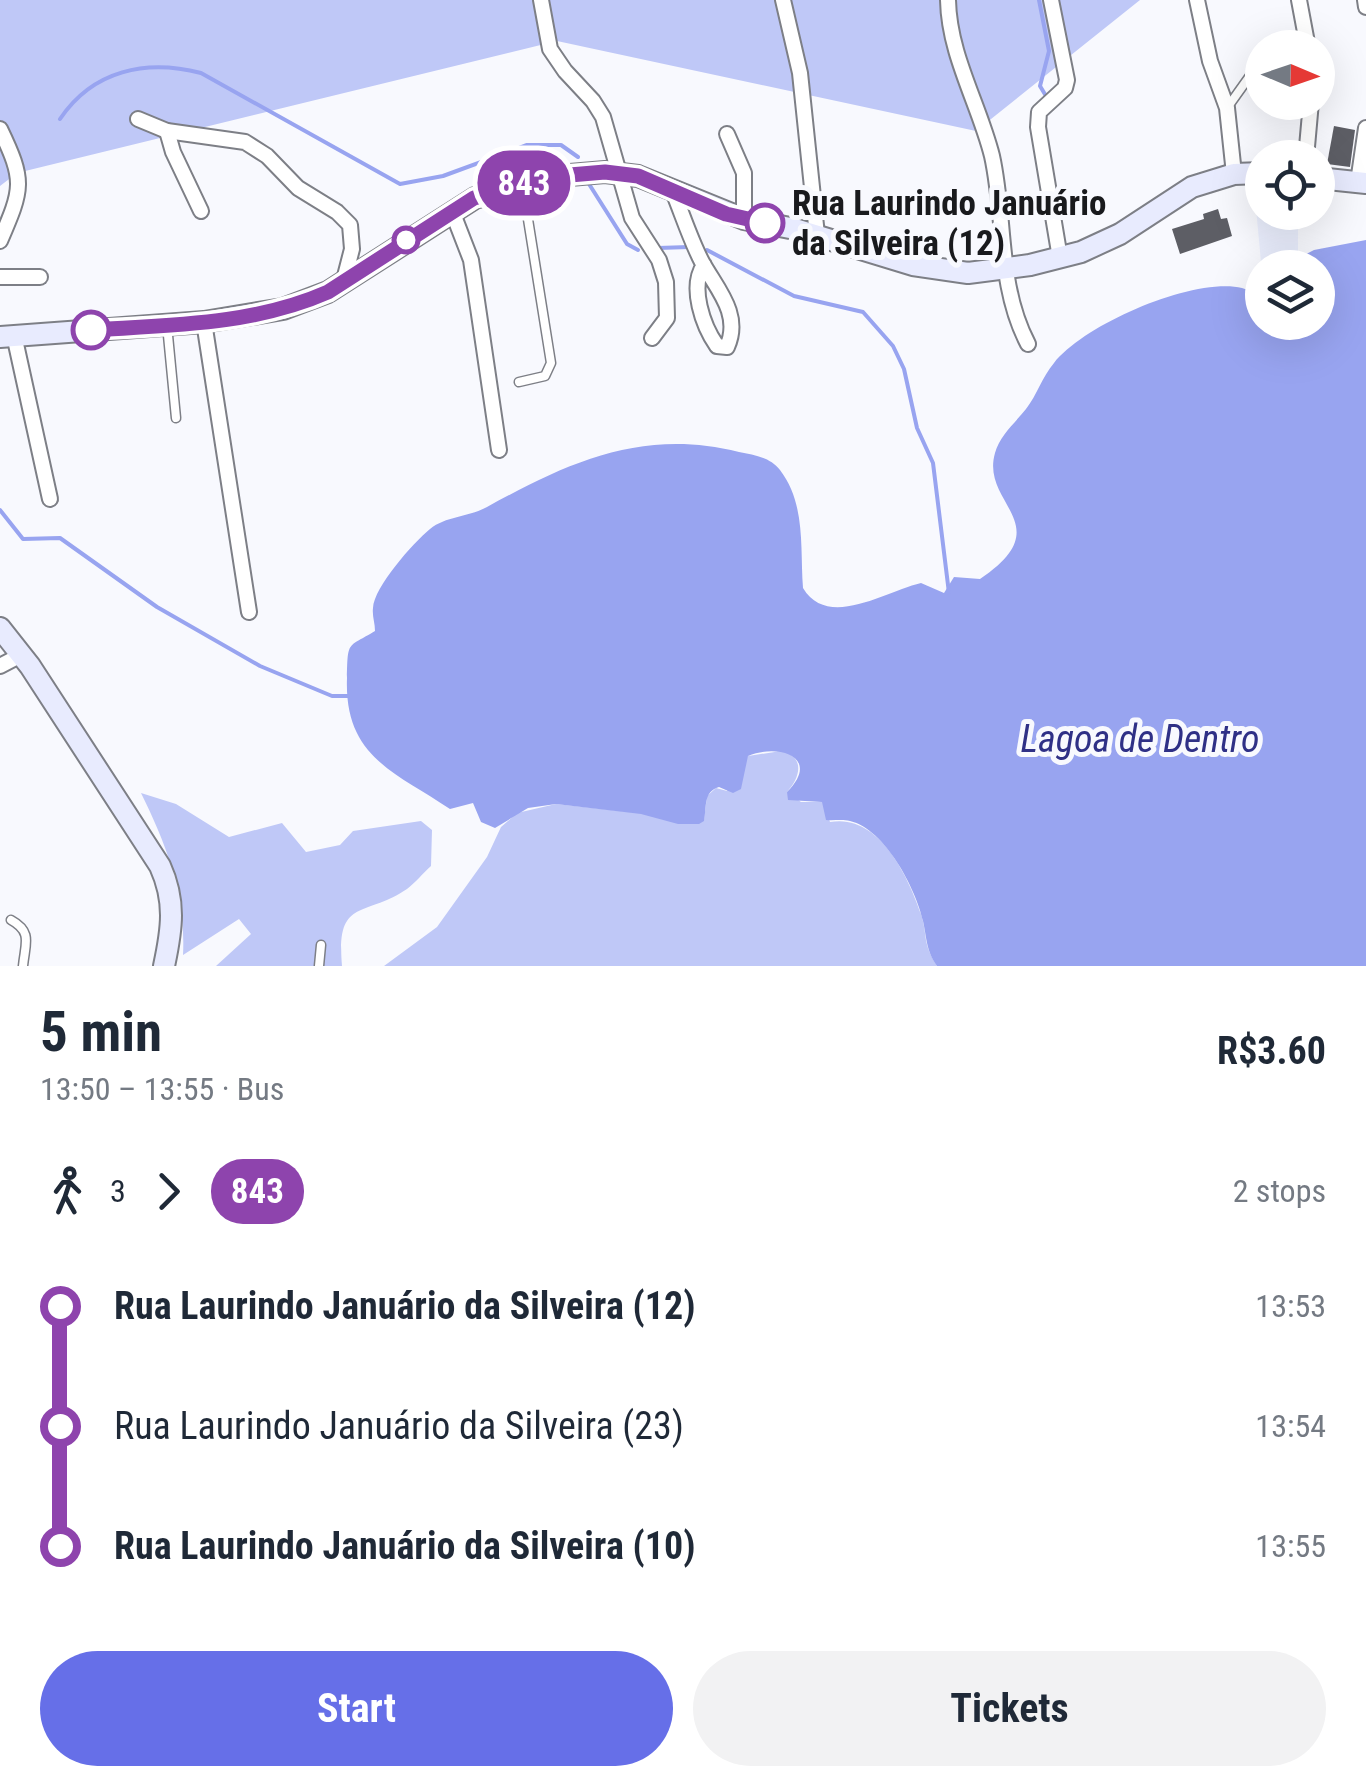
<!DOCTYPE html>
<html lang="en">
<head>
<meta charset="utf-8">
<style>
	:root { --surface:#fff; --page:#f2f2f3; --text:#1f2937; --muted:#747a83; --accent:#666fe8 }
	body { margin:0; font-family:"Roboto Condensed",sans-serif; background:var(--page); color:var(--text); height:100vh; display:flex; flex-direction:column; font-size:38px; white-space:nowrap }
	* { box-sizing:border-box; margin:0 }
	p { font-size:32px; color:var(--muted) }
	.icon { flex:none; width:55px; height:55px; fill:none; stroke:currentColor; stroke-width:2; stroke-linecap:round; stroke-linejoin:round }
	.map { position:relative; height:966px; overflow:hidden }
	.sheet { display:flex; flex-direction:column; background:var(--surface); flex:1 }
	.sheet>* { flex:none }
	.badge { padding:0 20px; border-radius:32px; font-size:35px; line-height:65px }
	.needle { width:65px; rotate:92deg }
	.controls { position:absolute; left:1245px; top:30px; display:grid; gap:20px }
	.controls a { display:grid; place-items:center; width:90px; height:90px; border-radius:50%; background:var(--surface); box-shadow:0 10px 40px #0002; font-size:50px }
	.map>.badge { position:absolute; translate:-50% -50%; box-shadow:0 0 0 5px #fff }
	.legs { display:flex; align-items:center; gap:15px; height:110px; padding:0 40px; font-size:32px }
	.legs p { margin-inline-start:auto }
	.summary { display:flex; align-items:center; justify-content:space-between; height:170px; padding:0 40px }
	h1 { font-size:55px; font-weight:700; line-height:75px }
	.cta { display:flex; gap:20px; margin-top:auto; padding:20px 40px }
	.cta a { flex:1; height:115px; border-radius:60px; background:var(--accent); color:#fff; font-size:40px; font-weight:700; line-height:115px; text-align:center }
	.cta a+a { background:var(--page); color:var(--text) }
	ul { padding:0 40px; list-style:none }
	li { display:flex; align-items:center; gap:35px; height:120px; font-size:38px }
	li i { display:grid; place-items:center; width:15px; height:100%; margin:0 12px; background:currentColor }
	li i::after { content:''; width:25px; height:25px; margin:-12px; border:8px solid; border-radius:50%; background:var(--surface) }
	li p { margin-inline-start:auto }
	li:first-child i { background:linear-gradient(#0000 50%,currentColor 0) }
	li:last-child i { background:linear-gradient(currentColor 50%,#0000 0) }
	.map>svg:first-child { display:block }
	.built { fill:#eaeefd }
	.forest { fill:#bfc8f7 }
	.water { fill:#98a4f0 }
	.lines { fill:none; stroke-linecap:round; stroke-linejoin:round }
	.stream { stroke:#98a4f0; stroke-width:4 }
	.building { fill:#5d5e65 }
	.lane-casing { stroke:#7d7f86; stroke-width:11 }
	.street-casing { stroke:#7d7f86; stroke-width:18 }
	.secondary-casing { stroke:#7d7f86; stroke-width:24 }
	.lane { stroke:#fff; stroke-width:8 }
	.street { stroke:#fff; stroke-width:14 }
	.secondary { stroke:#e8ebfe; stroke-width:20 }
	.line-1-casing { stroke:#fff; stroke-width:22 }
	.line-1 { stroke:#8e44ad; stroke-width:15 }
	.stop-1-dot { fill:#fff; stroke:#8e44ad; stroke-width:5 }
	.labels { text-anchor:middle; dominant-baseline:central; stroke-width:10; stroke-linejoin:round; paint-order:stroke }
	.stop-label { font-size:35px; font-weight:bold; fill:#191a1d; stroke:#f8f9fe; text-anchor:start }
	.water-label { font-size:38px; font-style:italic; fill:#2f3086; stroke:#f8f9fe }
</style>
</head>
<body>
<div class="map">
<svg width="1366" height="966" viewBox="0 0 1366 966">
	<rect width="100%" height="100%" fill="#f8f9fe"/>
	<polygon class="built" points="1254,186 1262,186 1262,212 1298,213 1298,253 1274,267 1262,268 1262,273"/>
	<g class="forest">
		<polygon points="0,0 1140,0 976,131 557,41 17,173 0,186"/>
		<path d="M781 751C805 756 801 777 787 792L801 802H823L830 822C879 813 908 876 921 914 928 937 922 942 937 966H384L437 927 487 857 501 827 517 813 556 804 704 820 707 796 716 788 727 791 748 756Z"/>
		<path d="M141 793 176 804 229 837 282 823 306 852 340 845 353 831 421 821 432 830 431 866C423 873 415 883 407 889 364 918 336 897 342 966H216L251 934 239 919 183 955C186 895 167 846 141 793Z"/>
	</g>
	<path class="water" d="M1366 240V966H937C926 950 927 939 923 921 916 889 885 829 850 821 842 819 833 821 826 820L822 802 788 800 787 792C822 757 778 743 748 756L741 789 733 793 719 787C703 792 707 806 704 821L699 824H678L641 814 556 804 528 808 495 828 481 822 473 803 450 809C395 772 344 757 347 678 348 640 347 648 375 631 375 623 372 616 373 608 374 587 413 543 430 529 446 516 469 517 487 507 569 462 643 428 739 452 754 455 770 457 780 470 806 504 800 548 803 588 828 630 886 591 921 583L944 593 954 577 980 579C1061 524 980 505 995 453 1000 435 1015 423 1026 409 1037 395 1042 377 1054 363 1085 324 1193 277 1242 288 1250 290 1256 295 1262 299V322H1318V268L1281 267 1314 250Z"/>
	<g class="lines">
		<g class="stream">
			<polyline points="1039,0 1049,51 1040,86 1046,96"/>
			<path d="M60 119C93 70 146 59 201 73L400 184 443 176 527 145H561L578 157"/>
			<polyline points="589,184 627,244 638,250"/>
			<polyline points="658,248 689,247"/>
			<polyline points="707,250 794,296 863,312 893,346 904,369 917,428 933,463 949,593"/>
			<polyline points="0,510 23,539 60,538 157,607 260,666 332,696 348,696"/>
		</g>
	</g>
	<g class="building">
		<polygon points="1334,126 1355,130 1350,167 1327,164"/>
		<polygon points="1218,209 1221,219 1227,218 1232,236 1180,254 1172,229 1204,219 1203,214"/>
	</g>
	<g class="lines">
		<defs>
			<g id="lane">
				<polyline points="1227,108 1262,59"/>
				<polyline points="167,325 176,418"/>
				<polyline points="519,382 545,376 551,363 523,188"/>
				<path d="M11 920C33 932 25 944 23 966"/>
				<polyline points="319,966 321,945"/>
			</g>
			<g id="street">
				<polyline points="541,0 550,49 565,71 593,101 603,117 632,218 659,260 666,282 667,318 652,338"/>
				<polyline points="783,0 800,73 817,235"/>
				<path d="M948 0C949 55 979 104 992 156 1006 219 997 285 1028 344"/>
				<polyline points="1051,0 1067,80 1065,88 1039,112 1038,127 1060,258"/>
				<polyline points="1197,0 1210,61 1227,108 1234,174"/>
				<polyline points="1299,0 1308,48"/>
				<polyline points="1365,0 1366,7"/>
				<polyline points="138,119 167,131 245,142 267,156 298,188 337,212 350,225 352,249 344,280"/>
				<path d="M0 129C25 181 23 188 0 241"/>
				<polyline points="167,131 173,152 201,211"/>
				<polyline points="727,134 744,173 744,219"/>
				<polyline points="1306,158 1311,102"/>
				<polyline points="1358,182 1366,128"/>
				<path d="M672 189C682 213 690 239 702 262 716 288 742 314 727 347L717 346C703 326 689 287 704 265"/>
				<polyline points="452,211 471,260 499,450"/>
				<polyline points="0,277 40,277"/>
				<polyline points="204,322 249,612"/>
				<polyline points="14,335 50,499"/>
				<polyline points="0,666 21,655"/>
			</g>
			<g id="secondary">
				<polyline points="1318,178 1366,183"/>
				<polyline points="0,337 204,322 283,309 328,292 475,198 558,176 605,172 638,176 744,219 795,229 913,265 968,273 1030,265 1081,252 1120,234 1192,187 1234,174 1262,173"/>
				<path d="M0 628 30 666 160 866C176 901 172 929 164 966"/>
			</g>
		</defs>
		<use href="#lane" class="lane-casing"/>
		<use href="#street" class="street-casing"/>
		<use href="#secondary" class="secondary-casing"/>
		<use href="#lane" class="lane"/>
		<use href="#street" class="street"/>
		<use href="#secondary" class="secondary"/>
	</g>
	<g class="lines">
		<defs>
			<path id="line-1" d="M91 330C171 325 253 325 328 292L474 198 558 176 605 172 638 176 726 214 765 223"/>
		</defs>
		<use href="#line-1" class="line-1-casing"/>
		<use href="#line-1" class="line-1"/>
	</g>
	<g class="stop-1-dot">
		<circle cx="765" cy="223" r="18"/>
		<circle cx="406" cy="240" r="12"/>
		<circle cx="91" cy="330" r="18"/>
	</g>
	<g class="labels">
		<g class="stop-label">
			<text x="792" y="203">Rua Laurindo Januário<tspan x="792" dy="40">da Silveira (12)</tspan></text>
		</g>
		<g class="water-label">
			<text x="1140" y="739">Lagoa de Dentro</text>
		</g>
	</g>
</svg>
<div class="controls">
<a><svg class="needle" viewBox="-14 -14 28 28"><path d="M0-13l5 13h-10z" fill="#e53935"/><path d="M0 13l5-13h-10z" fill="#747a83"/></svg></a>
<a><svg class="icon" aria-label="locate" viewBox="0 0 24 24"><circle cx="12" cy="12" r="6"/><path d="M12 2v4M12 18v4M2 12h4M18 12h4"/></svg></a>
<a><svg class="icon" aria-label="layers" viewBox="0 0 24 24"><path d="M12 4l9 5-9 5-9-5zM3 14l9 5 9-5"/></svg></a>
</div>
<b class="badge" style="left:524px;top:183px;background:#8e44ad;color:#fff">843</b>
</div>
<section class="sheet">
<div class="summary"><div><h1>5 min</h1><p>13:50 – 13:55 · Bus</p></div><b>R$3.60</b></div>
<div class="legs"><svg class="icon" aria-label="walk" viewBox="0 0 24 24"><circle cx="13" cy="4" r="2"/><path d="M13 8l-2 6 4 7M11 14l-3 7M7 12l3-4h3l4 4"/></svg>3<svg class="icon" aria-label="forward" viewBox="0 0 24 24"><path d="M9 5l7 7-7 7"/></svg><b class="badge" style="background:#8e44ad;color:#fff">843</b><p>2 stops</p></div>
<ul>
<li><i style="color:#8e44ad"></i><b>Rua Laurindo Januário da Silveira (12)</b><p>13:53</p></li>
<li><i style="color:#8e44ad"></i><span>Rua Laurindo Januário da Silveira (23)</span><p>13:54</p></li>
<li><i style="color:#8e44ad"></i><b>Rua Laurindo Januário da Silveira (10)</b><p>13:55</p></li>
</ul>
<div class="cta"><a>Start</a><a>Tickets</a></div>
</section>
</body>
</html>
